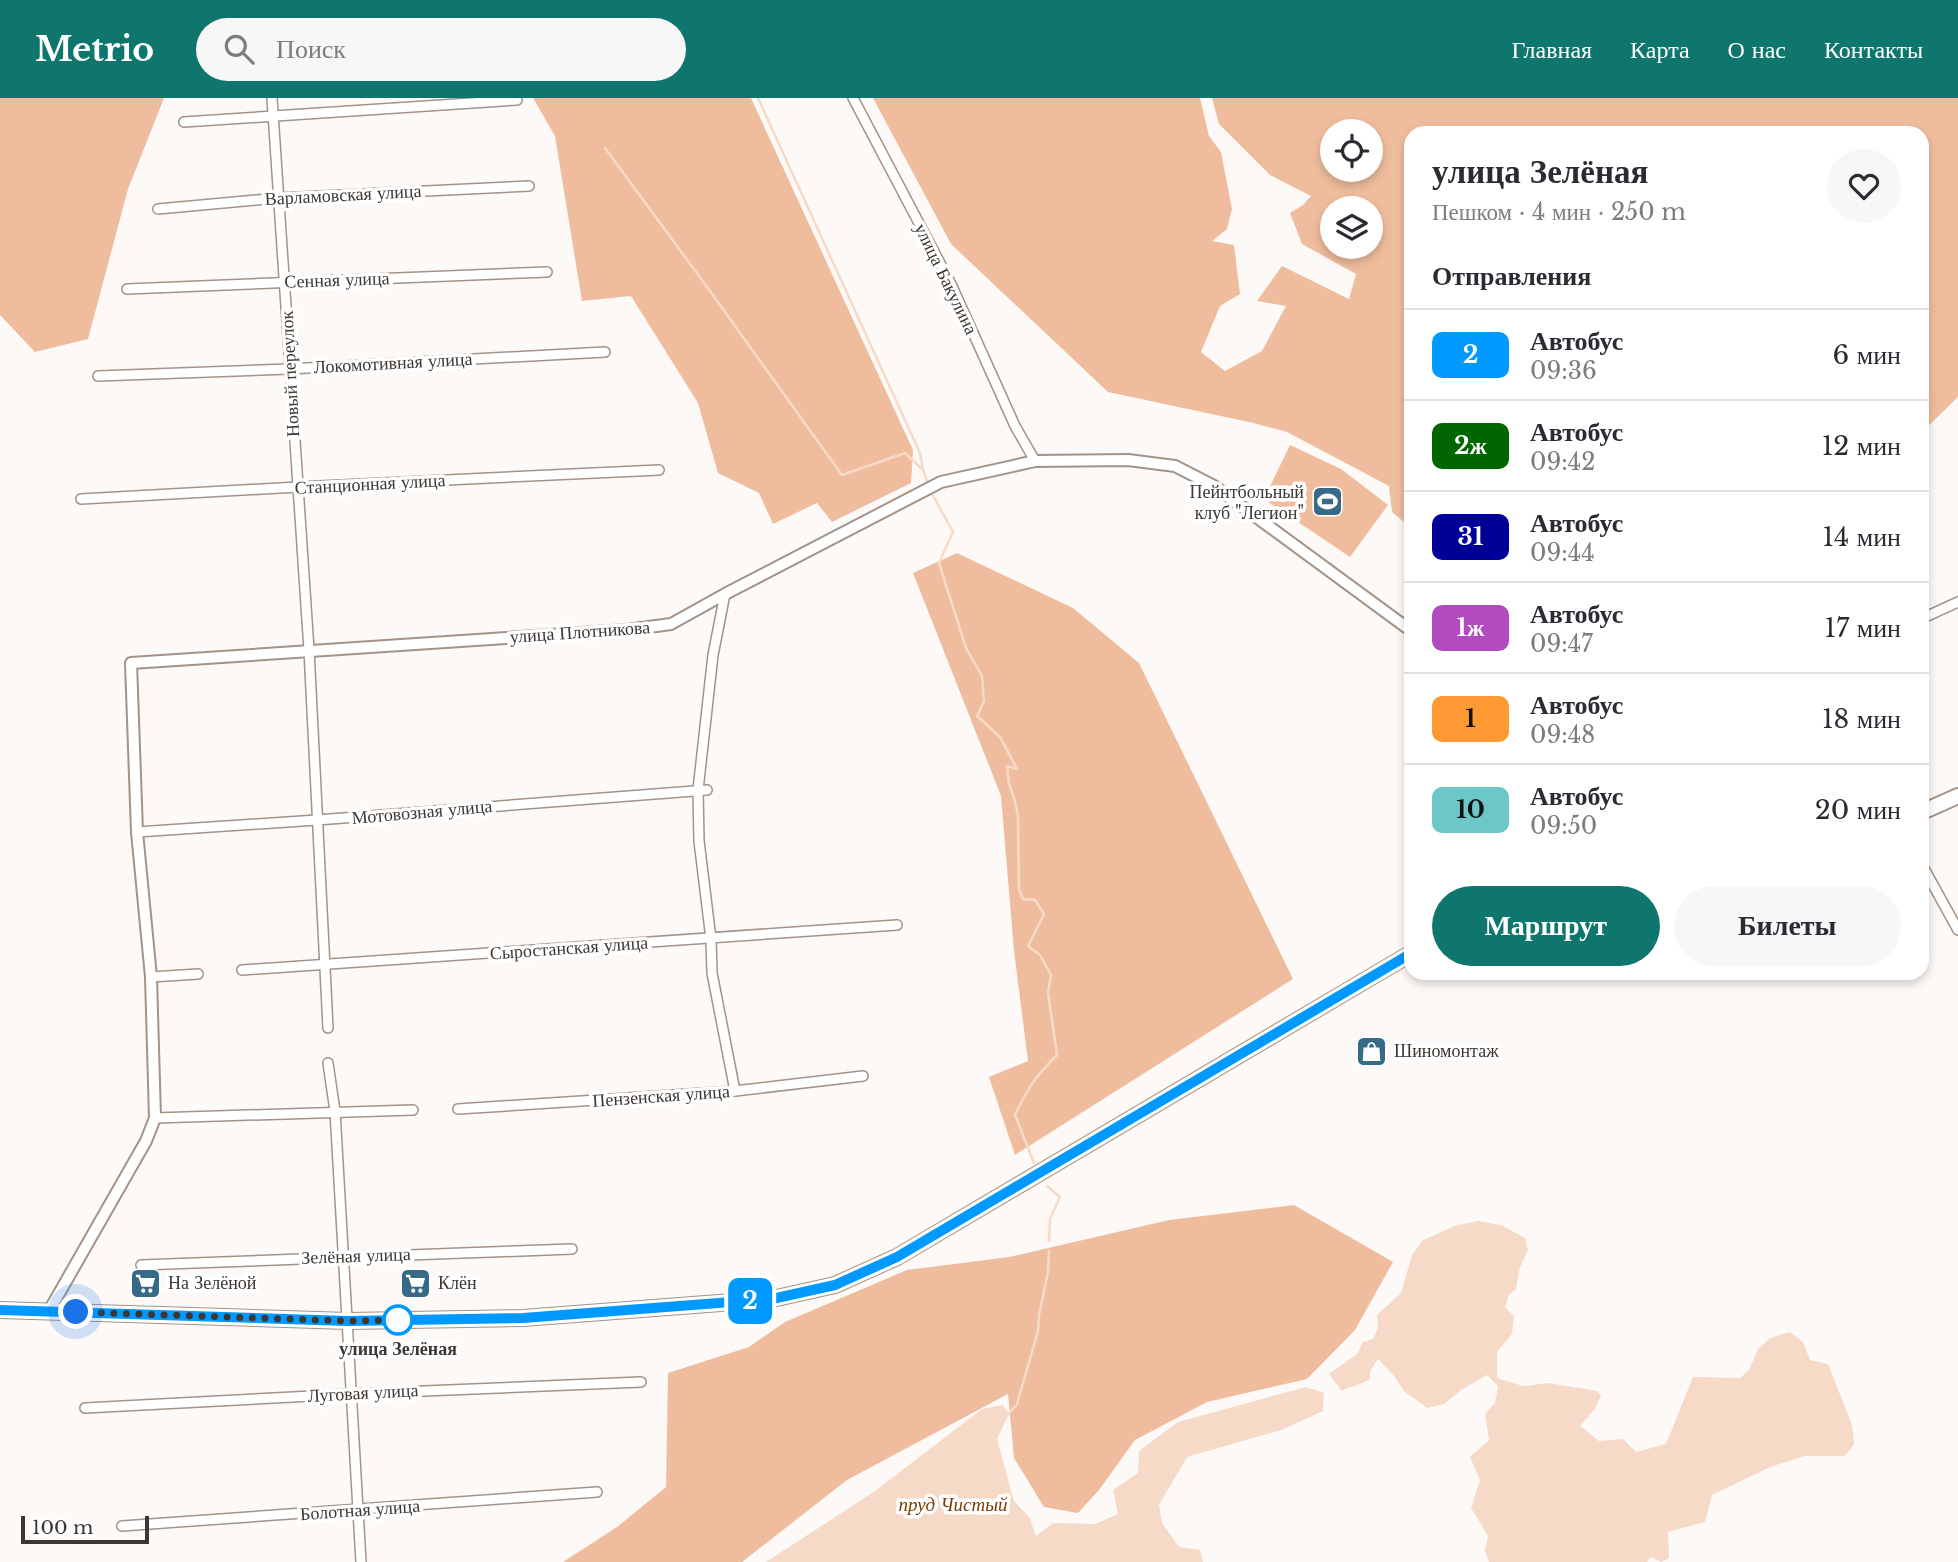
<!DOCTYPE html>
<html lang="ru">
<head>
<meta charset="utf-8">
<style>
	:root { --surface:#fff; --page:#f7f7f7; --text:#2b2b33; --muted:#7c7c81; --line:#e1e1e2; --accent:#0f766e }
	body { margin:0; font-family:"Libre Baskerville",serif; background:var(--page); color:var(--text); height:100vh; display:flex; flex-direction:column; font-size:26px; white-space:nowrap }
	* { box-sizing:border-box; margin:0 }
	p { font-size:23px; color:var(--muted) }
	.icon { flex:none; width:38px; height:38px; fill:none; stroke:currentColor; stroke-width:2; stroke-linecap:round; stroke-linejoin:round }
	.map { position:relative; flex:1; overflow:hidden }
	.sheet { position:absolute; left:1404px; top:28px; width:525px; height:854px; display:flex; flex-direction:column; background:var(--surface); border-radius:21px; box-shadow:0 4px 10px #0003 }
	.sheet>* { flex:none }
	.badge { padding:0 14px; border-radius:10px; font-size:24px; line-height:46px }
	.tools { position:absolute; left:1320px; top:21px; display:grid; gap:14px }
	.tools a { display:grid; place-items:center; width:63px; height:63px; border-radius:50%; background:var(--surface); box-shadow:0 4px 10px #0003; font-size:35px }
	.scale { position:absolute; left:21px; bottom:18px; width:128px; box-sizing:border-box; padding-left:7px; border:4px solid #3d3632; border-top:0; font-size:19px; line-height:24px; white-space:nowrap; color:#3d3632; -webkit-text-stroke:5px #fff; paint-order:stroke }
	.you { position:absolute; width:35px; height:35px; margin:-18px; border:5px solid #fff; border-radius:50%; background:#1a73e8; box-shadow:0 0 0 10px #1a73e833 }
	.map>.badge { position:absolute; translate:-50% -50%; box-shadow:0 0 0 4px #fff }
	h2 { padding:0 28px; font-size:26px; line-height:63px }
	.round { display:grid; place-items:center; flex:none; width:74px; height:74px; border-radius:37px; background:var(--page) }
	.head { display:flex; align-items:center; justify-content:space-between; height:119px; padding:0 28px }
	h1 { font-size:33px; font-weight:600; line-height:52px }
	.button { display:flex; gap:14px; margin-top:auto; padding:14px 28px }
	.button a { flex:1; height:80px; border-radius:42px; background:var(--accent); color:#fff; font-size:28px; font-weight:600; line-height:80px; text-align:center }
	.button a+a { background:var(--page); color:var(--text) }
	ul { padding:0; list-style:none }
	li { display:flex; align-items:center; gap:21px; height:91px; padding:0 28px; border-top:2px solid var(--line) }
	li div { flex:1 }
	li b { display:block; font-size:26px }
	li em { font-style:normal }
	li .badge { min-width:77px; font-weight:700; text-align:center }
	header { display:flex; align-items:center; gap:42px; box-sizing:border-box; height:98px; padding:0 35px; background:var(--accent); color:#fff }
	header strong { font-size:33px }
	nav { display:flex; gap:38px; margin-inline-start:auto; font-size:24px }
	.search { width:490px; height:63px; background:var(--page); display:flex; align-items:center; gap:18px; box-sizing:border-box; padding:0 24px; border-radius:38px; color:var(--muted); font-size:26px }
	.map>svg:first-child { display:block }
	.green { fill:#efbd9d; fill-rule:evenodd }
	.water { fill:#f6dac7 }
	.lines { fill:none; stroke-linecap:round; stroke-linejoin:round }
	.stream { stroke:#f6dac7; stroke-width:2.5 }
	.minor-casing { stroke:#a39388; stroke-width:12 }
	.tertiary-casing { stroke:#a39388; stroke-width:14 }
	.primary-casing { stroke:#a39388; stroke-width:18 }
	.minor { stroke:#fff; stroke-width:9 }
	.tertiary { stroke:#fff; stroke-width:10 }
	.primary { stroke:#fff; stroke-width:14 }
	.line-casing { stroke:#fff; stroke-width:16 }
	.line { stroke:#09f; stroke-width:10 }
	.walk { stroke:#3d3632; stroke-width:7; stroke-dasharray:0 12.6 }
	.stop-dot { fill:#fff; stroke:#09f; stroke-width:3.5 }
	.labels { text-anchor:middle; dominant-baseline:central; stroke-width:7; stroke-linejoin:round; paint-order:stroke }
	.street-label { font-size:18px; fill:#3d3632; stroke:#fff }
	.poi-label { font-size:18px; fill:#3d3632; stroke:#fff; text-anchor:start }
	.stop-label { font-size:18px; font-weight:bold; fill:#3d3632; stroke:#fff }
	.water-label { font-size:19px; font-style:italic; fill:#7b3d04; stroke:#fff }
</style>
</head>
<body>
<header>
<strong>Metrio</strong>
<div class="search"><svg class="icon" aria-label="search" viewBox="0 0 24 24"><circle cx="10" cy="10" r="6"/><path d="M15 15l6 6"/></svg>Поиск</div>
<nav><a>Главная</a><a>Карта</a><a>О нас</a><a>Контакты</a></nav>
</header>
<div class="map">
<svg width="1958" height="1464" viewBox="0 0 1958 1464">
	<rect width="100%" height="100%" fill="#fdf9f7"/>
	<g class="green">
		<polygon points="0,0 164,0 128,91 88,241 35,254 0,217"/>
		<polygon points="533,0 751,0 913,352 911,385 832,424 817,405 773,426 759,395 718,375 698,305 631,198 582,203 555,38"/>
		<path d="M873 0H1200L1209 38 1221 54 1232 111 1227 131 1212 143 1234 147 1240 196 1220 208 1201 254 1225 273 1262 253 1286 208 1257 203 1282 168 1349 201 1356 176 1302 146 1290 115 1303 107 1311 98 1270 77 1219 26 1212 0H1958V299L1922 334V35H1410V429L1392 414 1389 388 1287 334 1249 324 1108 294 951 146ZM1332 33H1370V72H1332ZM1332 110H1370V149H1332Z"/>
		<polygon points="1290,347 1341,371 1388,407 1350,459 1264,401"/>
		<polygon points="957,455 1073,510 1139,565 1293,881 1015,1057 989,979 1028,963 1014,853 1001,698 913,475"/>
		<polygon points="1294,1107 1393,1164 1355,1232 1307,1281 1207,1304 1135,1342 1099,1392 1078,1415 1044,1409 1014,1360 1008,1296 847,1382 742,1464 563,1464 617,1429 666,1389 668,1275 749,1249 785,1224 907,1172 1009,1159 1169,1122"/>
	</g>
	<g class="water">
		<path d="M1478 1123 1501 1127 1525 1140 1528 1152 1520 1169 1516 1191 1509 1197 1505 1209 1514 1218 1512 1236 1497 1254V1280L1523 1288 1548 1285 1597 1293 1601 1298 1594 1312 1580 1328 1599 1343 1623 1341 1636 1354 1666 1346 1693 1279 1740 1280 1749 1272 1758 1251 1770 1240 1790 1234 1803 1244 1810 1262 1828 1266 1852 1327 1854 1346 1845 1358H1805L1770 1369 1712 1397 1705 1424 1668 1434 1669 1460 1661 1464 1651 1459 1647 1464H1489L1485 1453 1488 1438 1471 1410 1480 1382 1470 1359 1489 1342 1485 1316 1495 1305 1498 1288 1487 1277 1461 1292 1444 1306 1427 1310 1404 1293 1395 1279 1378 1261 1370 1273V1281C1361 1287 1352 1288 1342 1293L1329 1276 1357 1256 1363 1244 1373 1241 1378 1230 1377 1217 1401 1195 1412 1157 1422 1143 1454 1128Z"/>
		<polygon points="1306,1289 1324,1295 1323,1313 1281,1332 1187,1359 1159,1407 1162,1425 1179,1449 1200,1452 1203,1464 766,1464 875,1393 982,1311 1003,1307 1009,1316 997,1341 1014,1403 1030,1420 1036,1438 1053,1425 1095,1426 1118,1416 1113,1392 1138,1375 1139,1353 1178,1324"/>
	</g>
	<g class="lines">
		<g class="stream">
			<polyline points="758,0 920,355 923,372 929,388"/>
			<polyline points="605,50 702,182 842,377 905,355 923,372"/>
			<path d="M931 394 953 434 939 465 966 550 982 578 984 603 977 618 1000 639 1017 671 1007 668 1009 686 1015 703 1018 718 1019 791 1023 801 1035 802 1044 816 1028 848 1040 857 1051 877 1048 895 1057 957C1036 978 1028 989 1015 1017L1034 1065"/>
			<polyline points="1047,1088 1060,1099 1050,1121 1049,1143"/>
			<polyline points="1007,1318 1017,1306 1038,1233 1039,1217 1048,1174 1049,1153"/>
		</g>
		<defs>
			<g id="minor">
				<polyline points="272,0 309,552 328,930"/>
				<polyline points="853,0 951,186 1015,328 1035,363"/>
				<polyline points="184,24 517,2"/>
				<polyline points="158,111 279,100 529,88"/>
				<polyline points="127,191 547,174"/>
				<polyline points="98,278 289,271 605,254"/>
				<polyline points="81,401 298,389 659,372"/>
				<polyline points="725,496 713,557 698,692 699,743 711,841 712,875 735,993"/>
				<polyline points="1923,520 1958,504"/>
				<polyline points="137,734 317,722 707,692"/>
				<polyline points="1922,767 1958,832"/>
				<polyline points="242,872 897,827"/>
				<polyline points="151,879 198,876"/>
				<polyline points="328,965 335,1013 361,1464"/>
				<polyline points="458,1011 735,993 863,978"/>
				<polyline points="155,1020 413,1012"/>
				<polyline points="141,1167 572,1151"/>
				<polyline points="85,1310 351,1296 641,1284"/>
				<polyline points="122,1428 597,1394"/>
			</g>
			<polyline id="tertiary" points="49,1213 146,1043 155,1020 151,879 137,734 131,565 626,532 671,526 725,496 941,384 1035,363 1128,362 1175,368 1214,388 1410,532"/>
			<g id="primary">
				<polyline points="1922,714 1958,698"/>
				<polyline points="0,1212 348,1223 523,1220 772,1201 835,1187 897,1159 1410,856"/>
			</g>
		</defs>
		<use href="#minor" class="minor-casing"/>
		<use href="#tertiary" class="tertiary-casing"/>
		<use href="#primary" class="primary-casing"/>
		<use href="#minor" class="minor"/>
		<use href="#tertiary" class="tertiary"/>
		<use href="#primary" class="primary"/>
	</g>
	<g class="lines">
		<defs>
			<polyline id="line" points="0,1212 348,1223 523,1220 772,1201 835,1187 897,1159 1410,856"/>
		</defs>
		<use href="#line" class="line-casing"/>
		<use href="#line" class="line"/>
		<polyline class="walk" points="76,1214 348,1223 398,1222"/>
	</g>
	<defs>
		<symbol id="stadium-square" viewBox="-11 -11 22 22"><rect x="-9" y="-9" width="18" height="18" rx="4" fill="#366a87" stroke="#fff"/><path d="M0-5a6.5 5 0 1 0 0 10a6.5 5 0 1 0 0-10ZM-3.5-1.8h7v3.6h-7Z" fill="#fff"/></symbol>
		<symbol id="shop-square" viewBox="-11 -11 22 22"><rect x="-9" y="-9" width="18" height="18" rx="4" fill="#366a87" stroke="#fff"/><path d="M-5-2.5h2.3a2.7 3.5 0 0 1 5.4 0H5L5.5 6h-11ZM-1.5-2.5h3a1.5 2.3 0 0 0-3 0Z" fill="#fff"/></symbol>
		<symbol id="supermarket-square" viewBox="-11 -11 22 22"><rect x="-9" y="-9" width="18" height="18" rx="4" fill="#366a87" stroke="#fff"/><path d="M-6-5.5h2.5l.6 2H6L4.5 2H-2.5L-4.4-4H-6ZM-1.5 3.2a1.3 1.3 0 1 0 .1 0ZM3 3.2a1.3 1.3 0 1 0 .1 0Z" fill="#fff"/></symbol>
	</defs>
	<g fill-rule="evenodd">
		<use href="#stadium-square" x="1310" y="386" width="35" height="35"/>
		<use href="#shop-square" x="1354" y="936" width="35" height="35"/>
		<use href="#supermarket-square" x="128" y="1168" width="35" height="35"/>
		<use href="#supermarket-square" x="398" y="1168" width="35" height="35"/>
	</g>
	<circle class="stop-dot" cx="398" cy="1222" r="14"/>
	<g class="labels">
		<g class="street-label">
			<text transform="translate(343 97) rotate(-3)">Варламовская улица</text>
			<text transform="translate(946 181) rotate(64)">улица Бакулина</text>
			<text transform="translate(337 182) rotate(-2)">Сенная улица</text>
			<text transform="translate(393 265) rotate(-3)">Локомотивная улица</text>
			<text transform="translate(290 276) rotate(-93)">Новый переулок</text>
			<text transform="translate(370 386) rotate(-3)">Станционная улица</text>
			<text transform="translate(580 534) rotate(-4)">улица Плотникова</text>
			<text transform="translate(422 714) rotate(-5)">Мотовозная улица</text>
			<text transform="translate(569 850) rotate(-4)">Сыростанская улица</text>
			<text transform="translate(661 998) rotate(-4)">Пензенская улица</text>
			<text transform="translate(356 1158) rotate(-2)">Зелёная улица</text>
			<text transform="translate(363 1295) rotate(-3)">Луговая улица</text>
			<text transform="translate(360 1412) rotate(-4)">Болотная улица</text>
		</g>
		<g class="poi-label">
			<text x="1304" y="394" text-anchor="end">Пейнтбольный<tspan x="1304" dy="21">клуб "Легион"</tspan></text>
			<text x="1394" y="953">Шиномонтаж</text>
			<text x="168" y="1185">На Зелёной</text>
			<text x="438" y="1185">Клён</text>
		</g>
		<g class="stop-label">
			<text x="398" y="1251">улица Зелёная</text>
		</g>
		<g class="water-label">
			<text x="953" y="1406">пруд Чистый</text>
		</g>
	</g>
</svg>
<div class="tools">
<a><svg class="icon" aria-label="locate" viewBox="0 0 24 24"><circle cx="12" cy="12" r="6"/><path d="M12 2v4M12 18v4M2 12h4M18 12h4"/></svg></a>
<a><svg class="icon" aria-label="layers" viewBox="0 0 24 24"><path d="M12 4l9 5-9 5-9-5zM3 14l9 5 9-5"/></svg></a>
</div>
<div class="scale">100 m</div>
<div class="you" style="left:76px;top:1214px"></div>
<b class="badge" style="left:750px;top:1203px;background:#09f;color:#fff">2</b>
<section class="sheet">
<div class="head"><div><h1>улица Зелёная</h1><p>Пешком · 4 мин · 250 m</p></div><a class="round"><svg class="icon" aria-label="heart" viewBox="0 0 24 24"><path d="M12 20l-8-8c-3-5 5-10 8-4 3-6 11-1 8 4z"/></svg></a></div>
<h2>Отправления</h2>
<ul>
<li><span class="badge" style="background:#09f;color:#fff">2</span><div><b>Автобус</b><p>09:36</p></div><em>6 мин</em></li>
<li><span class="badge" style="background:#060;color:#fff">2ж</span><div><b>Автобус</b><p>09:42</p></div><em>12 мин</em></li>
<li><span class="badge" style="background:#009;color:#fff">31</span><div><b>Автобус</b><p>09:44</p></div><em>14 мин</em></li>
<li><span class="badge" style="background:#b24bc0;color:#fff">1ж</span><div><b>Автобус</b><p>09:47</p></div><em>17 мин</em></li>
<li><span class="badge" style="background:#f93;color:#111">1</span><div><b>Автобус</b><p>09:48</p></div><em>18 мин</em></li>
<li><span class="badge" style="background:#6cc8c8;color:#111">10</span><div><b>Автобус</b><p>09:50</p></div><em>20 мин</em></li>
</ul>
<div class="button"><a>Маршрут</a><a>Билеты</a></div>
</section>
</div>
</body>
</html>
